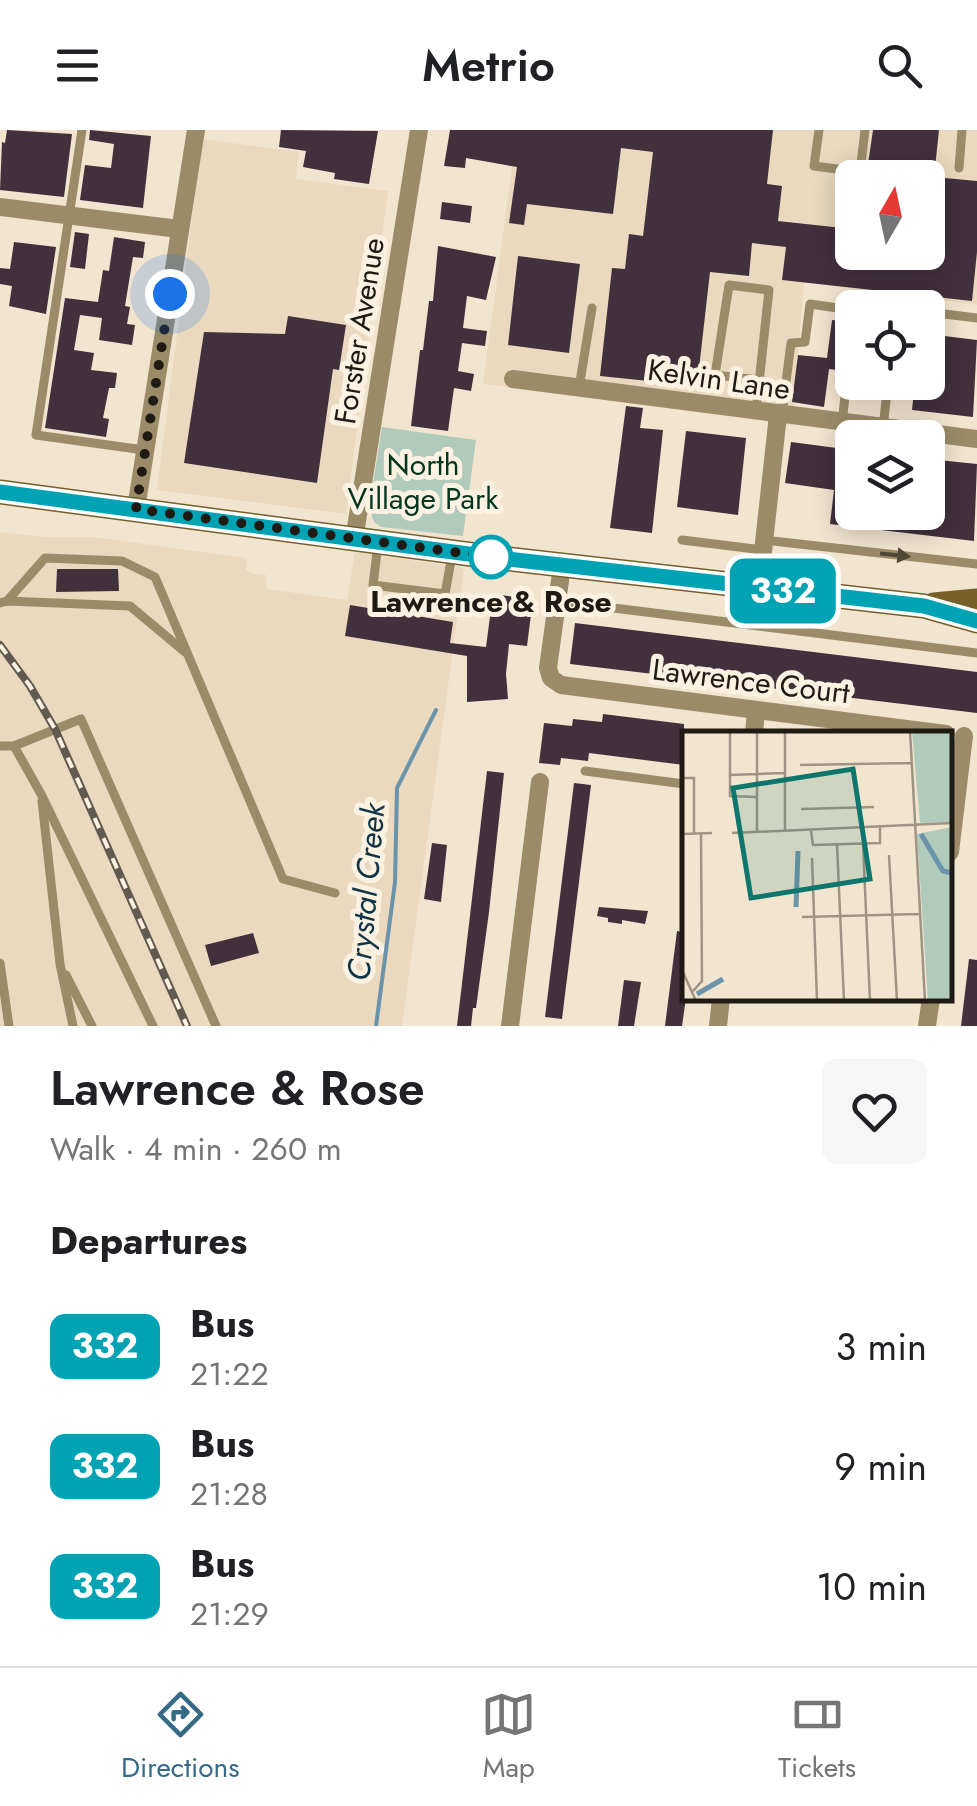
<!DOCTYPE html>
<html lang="en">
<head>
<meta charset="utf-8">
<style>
	:root { --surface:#fff; --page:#f6f6f6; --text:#202124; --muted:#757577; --line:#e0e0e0; --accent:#366a87 }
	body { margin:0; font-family:Jost,sans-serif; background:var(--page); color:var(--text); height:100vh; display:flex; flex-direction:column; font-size:38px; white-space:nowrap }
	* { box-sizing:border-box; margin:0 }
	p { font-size:32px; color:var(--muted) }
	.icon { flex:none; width:55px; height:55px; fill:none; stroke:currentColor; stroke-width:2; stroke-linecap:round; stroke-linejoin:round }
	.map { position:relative; height:896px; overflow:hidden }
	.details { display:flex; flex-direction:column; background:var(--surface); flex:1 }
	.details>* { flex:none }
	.badge { padding:0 20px; border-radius:15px; font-size:35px; line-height:65px }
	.needle { width:65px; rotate:9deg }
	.controls { position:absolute; left:835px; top:30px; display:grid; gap:20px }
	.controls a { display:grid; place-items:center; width:110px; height:110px; border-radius:15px; background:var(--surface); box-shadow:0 5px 25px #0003; font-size:50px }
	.you { position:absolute; width:50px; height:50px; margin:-25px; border:8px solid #fff; border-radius:50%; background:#1a73e8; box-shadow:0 0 0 15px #1a73e833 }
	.map>.badge { position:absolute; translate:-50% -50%; box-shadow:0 0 0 5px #fff }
	h2 { padding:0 50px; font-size:38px; line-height:90px }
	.round { display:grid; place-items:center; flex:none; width:105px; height:105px; border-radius:15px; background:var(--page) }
	.head { display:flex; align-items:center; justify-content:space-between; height:170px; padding:0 50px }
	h1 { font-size:48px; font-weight:600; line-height:75px }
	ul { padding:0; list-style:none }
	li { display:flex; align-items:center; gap:30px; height:120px; padding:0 50px }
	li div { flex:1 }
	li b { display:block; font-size:38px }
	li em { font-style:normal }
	li .badge { min-width:110px; font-weight:700; text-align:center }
	header { display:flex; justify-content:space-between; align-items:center; height:130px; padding:0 50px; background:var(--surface); font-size:45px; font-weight:600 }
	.menu { display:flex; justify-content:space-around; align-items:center; height:140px; border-top:2px solid var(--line); background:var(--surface); font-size:28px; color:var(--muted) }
	.menu a { display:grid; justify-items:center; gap:5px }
	.menu .current { color:var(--accent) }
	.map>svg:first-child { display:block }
	.built { fill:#ead9be; fill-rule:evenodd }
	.green { fill:#b0cbbb }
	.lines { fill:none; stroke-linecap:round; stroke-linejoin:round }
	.stream { stroke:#6b94aa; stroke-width:4 }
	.building { fill:#41313d }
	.service { stroke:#9b8b69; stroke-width:9 }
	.minor { stroke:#9b8b69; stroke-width:18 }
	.secondary { stroke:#765f29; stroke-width:25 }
	.rail-casing { stroke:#615a4f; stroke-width:8 }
	.rail { stroke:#fdf2e2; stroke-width:4; stroke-dasharray:11; stroke-linecap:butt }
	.oneway { fill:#514735 }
	.line-casing { stroke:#fff; stroke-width:22 }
	.line { stroke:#00a3b4; stroke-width:15 }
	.walk { stroke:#1f1a13; stroke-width:10; stroke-dasharray:0 18 }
	.stop-dot { fill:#fff; stroke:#00a3b4; stroke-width:5 }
	.labels { text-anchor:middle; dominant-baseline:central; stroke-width:10; stroke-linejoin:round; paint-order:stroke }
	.street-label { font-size:30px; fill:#1f1a13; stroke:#fdf2e2 }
	.park-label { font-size:30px; fill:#00361e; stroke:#fdf2e2 }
	.stop-label { font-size:30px; font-weight:bold; fill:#1f1a13; stroke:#fdf2e2 }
	.water-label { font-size:32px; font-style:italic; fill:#103546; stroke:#fdf2e2 }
	.inset-river { fill:none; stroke:#6b94aa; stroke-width:5 }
	.inset-road { fill:none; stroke:#9e9484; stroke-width:2.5 }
	.view { fill:#0f766e; fill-opacity:0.15; stroke:#0f766e; stroke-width:5 }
	.inset-edge { fill:none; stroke:#1f1a13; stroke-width:5 }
</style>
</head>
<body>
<header><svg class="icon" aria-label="menu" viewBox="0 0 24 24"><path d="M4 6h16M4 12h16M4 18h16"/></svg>Metrio<svg class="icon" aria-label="search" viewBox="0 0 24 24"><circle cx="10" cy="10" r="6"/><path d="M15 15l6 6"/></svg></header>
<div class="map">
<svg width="977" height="896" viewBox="0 0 977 896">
	<rect width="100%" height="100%" fill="#f2e5d0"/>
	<g class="built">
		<path d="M517 0H977V175L804 152 792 295 483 254ZM852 48H928V122H852Z"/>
		<polygon points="202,9 299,22 296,49 388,61 346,384 157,360"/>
		<polygon points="0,402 44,407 93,407 247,428 246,439 253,444 266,445 267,459 347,470 355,422 464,438 402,896 0,896"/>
	</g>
	<polygon class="green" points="382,297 476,310 463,406 381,397 374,392 369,378"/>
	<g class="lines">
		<polyline class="stream" points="376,896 395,752 397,658 436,580"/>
	</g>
	<g class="building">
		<polygon points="7,0 72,4 64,67 0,60 2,12 5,13"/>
		<polygon points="90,0 151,6 143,78 80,70 85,35 111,38 114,14 89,10"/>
		<polygon points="281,0 378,1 369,54 334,49 335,43 303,37 306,21 279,17"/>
		<polygon points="450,0 773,0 767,54 782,56 778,91 852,99 852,122 928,122 928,48 866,48 873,0 939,0 934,47 977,51 977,122 972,171 782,150 786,117 752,113 749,146 710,142 697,256 600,246 612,138 625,139 629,104 643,106 653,22 621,18 613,84 527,74 524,95 509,93 517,37 466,28 465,38 444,36"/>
		<polygon points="442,72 472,76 470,93 440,89"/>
		<polygon points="75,102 89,104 85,139 70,137"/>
		<polygon points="114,107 145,112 143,128 133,127 125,176 130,177 127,194 135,195 132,215 99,210 102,188 80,185 74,220 94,223 91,240 117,243 115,258 109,258 103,288 109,289 106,307 45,298 65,168 98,172 103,140 109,141"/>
		<polygon points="14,112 56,117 46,184 9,176 12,156 0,154 0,138 10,139"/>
		<polygon points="438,116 496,127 486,170 467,166 463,198 487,201 485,216 462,213 458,241 474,244 471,261 454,258 448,301 411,296 420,220 423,220 429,171 433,171"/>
		<polygon points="518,126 580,134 569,223 508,215"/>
		<polygon points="288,186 346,195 339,240 333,239 317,353 184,333 204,202 285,204"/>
		<polygon points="832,190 852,192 852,242 829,239 824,277 792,272 798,225 827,228"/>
		<polygon points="928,204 977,210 973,287 912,280 915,252 928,252"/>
		<polygon points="626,276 643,278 640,298 663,300 652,403 610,398"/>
		<polygon points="686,301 746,308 738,385 677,377"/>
		<polygon points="791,312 852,320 852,382 928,382 928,329 977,334 974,411 830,394 834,360 785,353"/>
		<polygon points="57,439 118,439 119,461 56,462"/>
		<polygon points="493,464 533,469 527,516 509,514 506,544 508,569 467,572 467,526 345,506 350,475 453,492 450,513 486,517"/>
		<polygon points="575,493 977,542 977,583 570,534"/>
		<polygon points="603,584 684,594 684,635 589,623 588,631 561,628 560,635 539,633 544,593 572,596 573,589 602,592"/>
		<polygon points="487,641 504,643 489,782 476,878 473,878 471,896 457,896"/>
		<polygon points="574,653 591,655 562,889 545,887"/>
		<polygon points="432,713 447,715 441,772 424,769"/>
		<polygon points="599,777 648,781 645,794 622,790 622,794 608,792 608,788 597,786"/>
		<polygon points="677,801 684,802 686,868 682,896 665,896"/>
		<polygon points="253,803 259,823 211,836 205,815"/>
		<polygon points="969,829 977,830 977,896 961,896"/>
		<polygon points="624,850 641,852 634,896 618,896"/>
	</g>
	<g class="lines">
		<g class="service">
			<polyline points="82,0 36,305 144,320"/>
			<polyline points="819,0 814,36 860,42 865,0"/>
			<polyline points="959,38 962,0"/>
			<polyline points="895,178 896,178"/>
			<polyline points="928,182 977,188"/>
			<polyline points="579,258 592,178"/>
			<polyline points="756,281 769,160 729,155 715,245 759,250"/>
			<polyline points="782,283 791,213 805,212 810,174 852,180"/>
			<polyline points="842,293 847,249"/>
			<polyline points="883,298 888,252"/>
			<polyline points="682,410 763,420"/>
			<polyline points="764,410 977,434"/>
			<polyline points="378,414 373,455 445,464 452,425"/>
			<polyline points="7,471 45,428 122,431 155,447 283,749 335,763"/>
			<polyline points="557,471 977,523"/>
			<polyline points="0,473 7,471 130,476 185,522"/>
			<polyline points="0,616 14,616 81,589 216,896"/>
			<polyline points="14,616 41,664 153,896"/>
			<polyline points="585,641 684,654"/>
			<polyline points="42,671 60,834 73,896"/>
			<polyline points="0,833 9,896"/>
			<polyline points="66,845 92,896"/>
		</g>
		<g class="minor">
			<polyline points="0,77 179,99"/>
			<polyline points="513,249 977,309"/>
			<polyline points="136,379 196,0"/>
			<polyline points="354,410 419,0"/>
			<polyline points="562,436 548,538 551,548 561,555 946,604"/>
			<polyline points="759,458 778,285"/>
			<polyline points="754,604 756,580"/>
			<polyline points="950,722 964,606"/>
			<polyline points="510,896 540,652"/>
			<polyline points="718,896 721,868"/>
			<polyline points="927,896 931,868"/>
		</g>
		<g class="secondary">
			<polyline points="0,362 491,427 924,476 977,491"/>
			<polyline points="934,475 977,471"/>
		</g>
		<defs>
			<polyline id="rail" points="0,515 30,556 55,599 187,896"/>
		</defs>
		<use href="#rail" class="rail-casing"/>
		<use href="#rail" class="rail"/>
	</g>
	<defs><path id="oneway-solid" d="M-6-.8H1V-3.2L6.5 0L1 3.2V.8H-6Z" transform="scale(2.5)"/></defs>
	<use class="oneway" href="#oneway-solid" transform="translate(895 425) rotate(6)"/>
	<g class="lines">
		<defs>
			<polyline id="line" points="0,362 491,427 924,476 977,491"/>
		</defs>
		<use href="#line" class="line-casing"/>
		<use href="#line" class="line"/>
		<polyline class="walk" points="170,164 136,379 491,427"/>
	</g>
	<circle class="stop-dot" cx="491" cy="427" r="20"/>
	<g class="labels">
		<g class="street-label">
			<text transform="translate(359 201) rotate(-81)">Forster Avenue</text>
			<text transform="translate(719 249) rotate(8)">Kelvin Lane</text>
			<text transform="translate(751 551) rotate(7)">Lawrence Court</text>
		</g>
		<g class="park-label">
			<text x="423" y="334">North<tspan x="423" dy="34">Village Park</tspan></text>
		</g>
		<g class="stop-label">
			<text x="491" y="471">Lawrence &amp; Rose</text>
		</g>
		<g class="water-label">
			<text transform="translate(366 762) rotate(-85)">Crystal Creek</text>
		</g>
	</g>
	<g transform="translate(682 601)">
		<rect width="270" height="270" fill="#f2e5d0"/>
		<path d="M230 0H270V91L238 92ZM270 96V270H246L235 103Z" fill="#b0cbbb"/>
		<path class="inset-river" d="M239 103 261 140 270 142M114 176 116 120M15 263 41 248"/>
		<path class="inset-road" d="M48 0V65L75 66M75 0V101M103 0V101M228 0 243 270M118 34 229 32M48 44 103 42M0 47H12V103M119 78 192 76M129 100 131 114 198 112V95M50 102 270 92M0 103 30 102M181 113 188 270M155 114 162 270M207 124 215 270M130 127 135 270M120 186 237 183M0 239 14 270M11 260 20 250 19 103"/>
		<path class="view" d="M171 38 188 148 69 167 51 57Z"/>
		<rect width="270" height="270" class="inset-edge"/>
	</g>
</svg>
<div class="controls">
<a><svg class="needle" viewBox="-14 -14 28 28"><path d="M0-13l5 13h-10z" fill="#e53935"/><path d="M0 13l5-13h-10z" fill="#757577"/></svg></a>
<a><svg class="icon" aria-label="locate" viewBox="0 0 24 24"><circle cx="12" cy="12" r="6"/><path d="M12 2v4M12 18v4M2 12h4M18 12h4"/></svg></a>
<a><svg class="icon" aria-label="layers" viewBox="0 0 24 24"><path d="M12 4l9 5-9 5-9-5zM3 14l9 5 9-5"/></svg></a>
</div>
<div class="you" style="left:170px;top:164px"></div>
<b class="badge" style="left:783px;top:461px;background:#00a3b4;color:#fff">332</b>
</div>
<section class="details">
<div class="head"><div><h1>Lawrence &amp; Rose</h1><p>Walk · 4 min · 260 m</p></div><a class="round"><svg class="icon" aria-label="heart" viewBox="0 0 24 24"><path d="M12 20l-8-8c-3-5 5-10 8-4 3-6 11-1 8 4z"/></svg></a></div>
<h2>Departures</h2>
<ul>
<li><span class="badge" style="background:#00a3b4;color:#fff">332</span><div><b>Bus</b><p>21:22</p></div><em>3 min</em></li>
<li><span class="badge" style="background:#00a3b4;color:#fff">332</span><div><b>Bus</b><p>21:28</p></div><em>9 min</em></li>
<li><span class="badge" style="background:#00a3b4;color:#fff">332</span><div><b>Bus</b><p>21:29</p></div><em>10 min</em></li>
</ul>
</section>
<nav class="menu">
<a class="current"><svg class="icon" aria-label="directions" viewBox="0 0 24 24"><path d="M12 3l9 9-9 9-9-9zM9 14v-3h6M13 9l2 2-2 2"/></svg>Directions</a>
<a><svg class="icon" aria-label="map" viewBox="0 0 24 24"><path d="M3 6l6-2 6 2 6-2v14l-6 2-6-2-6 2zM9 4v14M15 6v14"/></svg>Map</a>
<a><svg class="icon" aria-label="tickets" viewBox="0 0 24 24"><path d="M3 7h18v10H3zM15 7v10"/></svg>Tickets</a>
</nav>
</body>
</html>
